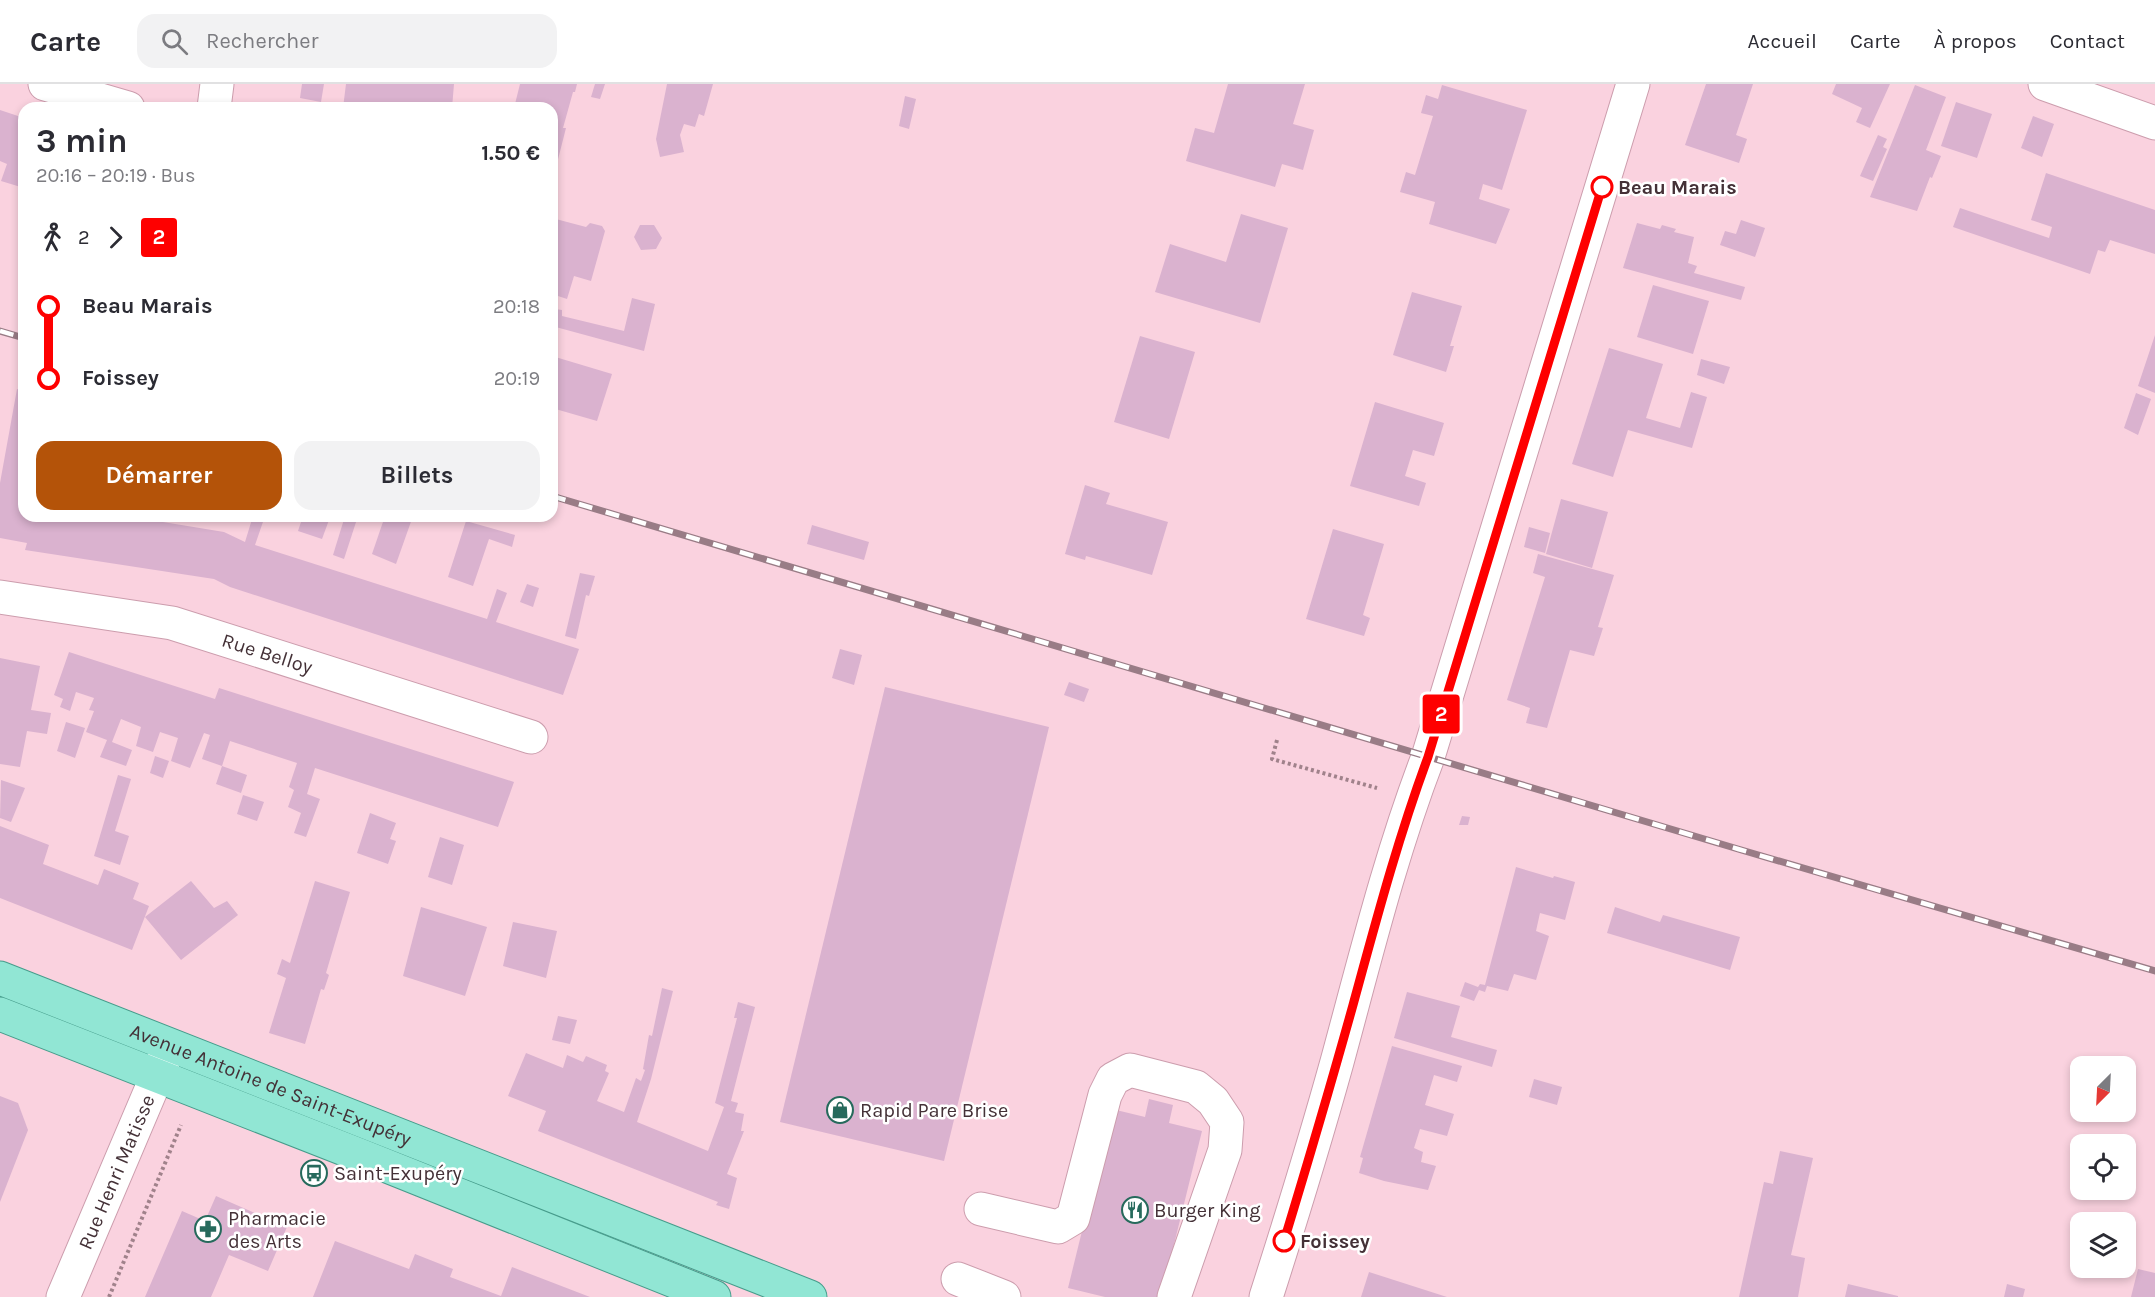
<!DOCTYPE html>
<html lang="fr">
<head>
<meta charset="utf-8">
<style>
	:root { --surface:#fff; --page:#f2f2f3; --text:#2b2b33; --muted:#7c7c81; --line:#e1e1e2; --accent:#b45309 }
	body { margin:0; font-family:Karla,sans-serif; background:var(--page); color:var(--text); height:100vh; display:flex; flex-direction:column; font-size:22px; white-space:nowrap }
	* { box-sizing:border-box; margin:0 }
	p { font-size:20px; color:var(--muted) }
	.icon { flex:none; width:33px; height:33px; fill:none; stroke:currentColor; stroke-width:2; stroke-linecap:round; stroke-linejoin:round }
	.map { position:relative; flex:1; overflow:hidden }
	.details { position:absolute; left:18px; top:18px; width:540px; height:420px; display:flex; flex-direction:column; background:var(--surface); border-radius:18px; box-shadow:0 3px 9px #0003 }
	.details>* { flex:none }
	.badge { padding:0 12px; border-radius:4px; font-size:21px; line-height:39px }
	.needle { width:39px; rotate:204deg }
	.controls { position:absolute; left:2070px; top:972px; display:grid; gap:12px }
	.controls a { display:grid; place-items:center; width:66px; height:66px; border-radius:12px; background:var(--surface); box-shadow:0 3px 9px #0003; font-size:30px }
	.map>.badge { position:absolute; translate:-50% -50%; box-shadow:0 0 0 3px #fff }
	.legs { display:flex; align-items:center; gap:9px; height:66px; padding:0 18px; font-size:20px }
	.legs p { margin-inline-start:auto }
	.summary { display:flex; align-items:center; justify-content:space-between; height:102px; padding:0 18px }
	h1 { font-size:33px; font-weight:700; line-height:45px }
	.button { display:flex; gap:12px; margin-top:auto; padding:12px 18px }
	.button a { flex:1; height:69px; border-radius:18px; background:var(--accent); color:#fff; font-size:24px; font-weight:700; line-height:69px; text-align:center }
	.button a+a { background:var(--page); color:var(--text) }
	ul { padding:0 18px; list-style:none }
	li { display:flex; align-items:center; gap:21px; height:72px; font-size:22px }
	li i { display:grid; place-items:center; width:9px; height:100%; margin:0 8px; background:currentColor }
	li i::after { content:''; width:15px; height:15px; margin:-8px; border:4px solid; border-radius:50%; background:var(--surface) }
	li p { margin-inline-start:auto }
	li:first-child i { background:linear-gradient(#0000 50%,currentColor 0) }
	li:last-child i { background:linear-gradient(currentColor 50%,#0000 0) }
	header { display:flex; align-items:center; gap:36px; box-sizing:border-box; height:84px; padding:0 30px; background:var(--surface); border-bottom:2px solid var(--line) }
	header strong { font-size:28px }
	nav { display:flex; gap:33px; margin-inline-start:auto; font-size:21px }
	.search { width:420px; height:54px; background:var(--page); display:flex; align-items:center; gap:15px; box-sizing:border-box; padding:0 21px; border-radius:18px; color:var(--muted); font-size:22px }
	.map>svg:first-child { display:block }
	.building { fill:#dab2cf }
	.lines { fill:none; stroke-linecap:round; stroke-linejoin:round }
	.minor-casing { stroke:#cc9dad; stroke-width:35 }
	.major-casing { stroke:#469c8b; stroke-width:35 }
	.path { stroke:#a0828b; stroke-width:4; stroke-dasharray:3 3; stroke-linecap:butt }
	.minor { stroke:#fff; stroke-width:33 }
	.major { stroke:#91e6d4; stroke-width:33 }
	.rail-casing { stroke:#997c86; stroke-width:7 }
	.rail { stroke:#fff; stroke-width:4.5; stroke-dasharray:14; stroke-linecap:butt }
	.line-1-casing { stroke:#fff; stroke-width:14 }
	.line-1 { stroke:#fe0000; stroke-width:9 }
	.stop-1-dot { fill:#fff; stroke:#fe0000; stroke-width:3 }
	.labels { text-anchor:middle; dominant-baseline:central; stroke-width:5; stroke-linejoin:round; paint-order:stroke }
	.stop-label { font-size:20px; font-weight:bold; fill:#443137; stroke:#fff; text-anchor:start }
	.street-label { font-size:20px; fill:#443137; stroke:#fff }
	.poi-label { font-size:20px; fill:#443137; stroke:#fff; text-anchor:start }
</style>
</head>
<body>
<header>
<strong>Carte</strong>
<div class="search"><svg class="icon" aria-label="search" viewBox="0 0 24 24"><circle cx="10" cy="10" r="6"/><path d="M15 15l6 6"/></svg>Rechercher</div>
<nav><a>Accueil</a><a>Carte</a><a>À propos</a><a>Contact</a></nav>
</header>
<div class="map">
<svg width="2155" height="1213" viewBox="0 0 2155 1213">
	<rect width="100%" height="100%" fill="#fad2df"/>
	<g class="building">
		<polygon points="302,0 324,0 321,18 300,14"/>
		<polygon points="346,0 454,0 452,24 343,24"/>
		<polygon points="520,0 577,0 575,8 573,8 563,44 566,44 553,95 552,24 514,24"/>
		<polygon points="595,0 605,0 600,15 591,13"/>
		<polygon points="667,0 713,0 704,32 699,30 695,43 684,40 680,51 684,68 660,73 656,55"/>
		<polygon points="1228,0 1305,0 1293,40 1314,46 1303,86 1282,80 1275,103 1186,77 1195,44 1214,49"/>
		<polygon points="1706,0 1753,0 1736,51 1747,55 1739,79 1685,61"/>
		<polygon points="1836,0 1890,0 1870,44 1856,38 1862,24 1832,10"/>
		<polygon points="1442,1 1527,26 1502,106 1483,100 1479,115 1510,125 1496,160 1429,140 1435,118 1400,108 1406,88 1415,91 1433,32 1421,29 1426,11 1438,15"/>
		<polygon points="1915,1 1946,13 1926,66 1941,72 1932,94 1930,93 1917,127 1870,113"/>
		<polygon points="905,12 916,15 909,45 899,42"/>
		<polygon points="1956,18 1992,30 1977,74 1941,62"/>
		<polygon points="0,26 24,34 24,104 1,97 7,80 0,77"/>
		<polygon points="2033,32 2054,40 2042,73 2021,64"/>
		<polygon points="1878,51 1887,55 1883,63 1887,65 1873,97 1860,92"/>
		<polygon points="2046,89 2155,126 2155,170 2110,156 2105,168 2098,166 2090,190 1953,143 1960,124 2049,154 2052,143 2031,136"/>
		<polygon points="1241,130 1288,144 1260,239 1155,208 1170,160 1226,178"/>
		<polygon points="552,134 586,143 590,139 602,142 605,147 591,197 574,192 567,215 552,210"/>
		<polygon points="1741,136 1765,144 1755,173 1720,161 1725,147 1736,150"/>
		<polygon points="1637,139 1660,145 1662,141 1676,145 1674,148 1694,153 1688,179 1697,182 1694,189 1745,203 1741,216 1623,184"/>
		<polygon points="640,141 654,141 662,154 656,165 641,166 634,153"/>
		<polygon points="1653,201 1709,217 1693,270 1637,253"/>
		<polygon points="1412,208 1462,222 1450,262 1454,262 1446,288 1393,271"/>
		<polygon points="632,214 655,220 644,267 552,242 555,225 562,226 562,232 624,247"/>
		<polygon points="2155,251 2155,309 2138,302"/>
		<polygon points="1140,252 1195,268 1169,355 1114,338"/>
		<polygon points="1609,264 1663,280 1646,334 1680,344 1691,308 1707,313 1692,364 1628,346 1613,393 1572,380"/>
		<polygon points="552,272 612,290 597,337 552,324"/>
		<polygon points="1701,275 1730,283 1724,300 1697,291"/>
		<polygon points="17,305 24,307 24,432 164,432 163,438 224,448 245,458 253,432 258,432 264,435 255,461 487,535 497,505 507,509 496,538 579,565 563,611 230,503 214,495 25,466 27,459 0,454 0,399"/>
		<polygon points="2136,309 2151,315 2138,351 2124,344"/>
		<polygon points="1375,318 1444,339 1434,372 1413,366 1405,392 1426,399 1419,422 1350,402"/>
		<polygon points="1085,401 1110,409 1106,420 1168,438 1152,491 1086,472 1085,476 1065,470"/>
		<polygon points="1561,415 1608,428 1592,484 1546,470"/>
		<polygon points="303,432 335,432 333,438 329,436 322,455 298,447"/>
		<polygon points="345,432 358,432 344,475 333,471"/>
		<polygon points="385,432 413,432 396,480 372,470"/>
		<polygon points="466,437 515,451 512,463 489,455 473,502 448,493"/>
		<polygon points="812,441 869,458 864,476 807,460"/>
		<polygon points="1529,443 1550,449 1545,469 1524,463"/>
		<polygon points="1333,445 1384,460 1363,531 1370,534 1364,552 1306,535"/>
		<polygon points="1538,470 1614,491 1598,543 1603,544 1594,572 1570,566 1547,644 1526,639 1530,624 1507,616 1545,493 1533,489"/>
		<polygon points="580,489 595,492 589,512 586,511 576,555 565,552"/>
		<polygon points="527,500 539,504 533,523 520,518"/>
		<polygon points="840,565 862,571 854,601 832,594"/>
		<polygon points="69,568 215,615 219,604 514,698 498,743 315,684 307,710 320,715 306,753 294,749 301,729 288,723 294,706 289,703 297,679 230,657 222,682 202,675 210,651 204,649 190,684 171,677 178,654 160,648 153,668 136,662 141,643 121,635 112,658 132,666 126,682 100,673 107,656 86,648 94,627 89,626 94,614 76,608 70,627 60,623 63,615 54,611"/>
		<polygon points="0,574 40,582 31,626 51,629 47,650 27,647 20,683 0,680"/>
		<polygon points="1069,598 1089,605 1084,618 1064,611"/>
		<polygon points="885,603 1049,643 944,1077 780,1038"/>
		<polygon points="66,638 85,644 75,674 57,667"/>
		<polygon points="155,672 169,677 163,694 150,689"/>
		<polygon points="222,682 247,691 241,709 216,700"/>
		<polygon points="118,691 131,695 115,747 129,752 120,781 94,772"/>
		<polygon points="1,696 25,704 11,738 0,734"/>
		<polygon points="243,711 264,718 257,737 237,730"/>
		<polygon points="370,729 396,739 390,755 396,757 388,780 357,769"/>
		<polygon points="1462,732 1470,733 1468,741 1459,741"/>
		<polygon points="0,742 49,761 43,780 98,801 104,785 139,799 133,815 149,822 132,866 0,814"/>
		<polygon points="440,753 464,761 452,801 428,793"/>
		<polygon points="1516,783 1553,794 1554,792 1575,798 1565,836 1540,829 1536,847 1549,852 1536,896 1514,890 1508,907 1487,902 1485,908 1479,906 1474,917 1460,912 1465,898 1478,903 1480,900 1485,901"/>
		<polygon points="191,797 214,824 227,817 238,831 181,876 145,833"/>
		<polygon points="315,797 350,808 326,889 329,891 324,906 321,905 305,960 269,949 286,894 277,890 282,875 290,879"/>
		<polygon points="421,823 487,843 465,912 403,892"/>
		<polygon points="1615,823 1660,838 1663,831 1740,853 1730,886 1607,849"/>
		<polygon points="513,838 557,847 546,894 503,882"/>
		<polygon points="662,904 673,907 651,995 637,1038 708,1067 724,1023 715,1019 737,934 734,934 738,918 755,923 731,1017 738,1019 735,1028 744,1030 741,1047 744,1047 727,1090 737,1094 729,1125 716,1121 718,1118 538,1047 546,1027 508,1012 526,969 563,984 567,971 583,978 586,972 607,981 605,987 609,989 597,1017 624,1028 636,994 641,997 645,986 643,985 649,951 652,952"/>
		<polygon points="1407,908 1460,922 1451,953 1497,966 1492,983 1394,954"/>
		<polygon points="558,932 577,936 570,960 552,956"/>
		<polygon points="1392,962 1462,982 1457,998 1434,991 1425,1021 1454,1030 1447,1052 1420,1045 1414,1064 1423,1068 1421,1078 1436,1082 1428,1106 1384,1097 1359,1089 1363,1074 1360,1073"/>
		<polygon points="1534,995 1562,1003 1557,1021 1529,1013"/>
		<polygon points="0,1012 18,1019 28,1046 0,1118"/>
		<polygon points="1149,1015 1173,1021 1169,1039 1202,1047 1161,1213 1105,1213 1068,1204 1112,1025 1145,1033"/>
		<polygon points="1780,1067 1813,1074 1791,1171 1805,1174 1798,1213 1739,1213 1764,1098 1773,1100"/>
		<polygon points="216,1112 287,1143 268,1187 229,1171 211,1213 145,1213 182,1127 205,1137"/>
		<polygon points="335,1157 409,1185 415,1170 453,1185 450,1193 501,1212 512,1183 590,1213 313,1213"/>
		<polygon points="2138,1185 2155,1189 2155,1213 2131,1213"/>
		<polygon points="1369,1188 1447,1213 1361,1213"/>
		<polygon points="1848,1200 1898,1212 1898,1213 1845,1213"/>
		<polygon points="2007,1200 2025,1205 2023,1213 2004,1213"/>
	</g>
	<g class="lines">
		<defs>
			<g id="minor">
				<polyline points="45,0 128,24"/>
				<polyline points="2045,0 2155,39"/>
				<polyline points="214,24 217,0"/>
				<path id="s1" d="M0 513 172 539 531 653"/>
				<polyline points="981,1125 1058,1143 1073,1134 1105,1011 1113,995 1130,986 1196,1003 1213,1017 1227,1038 1225,1066 1174,1213"/>
				<polyline points="958,1195 1004,1213"/>
				<path id="s2" d="M63 1213 168 966"/>
				<path d="M1266 1213C1291 1135 1315 1057 1337 978 1365 875 1390 772 1428 673L1633 0"/>
			</g>
			<g id="major">
				<path id="s3" d="M0 894 810 1213"/>
				<polyline points="0,930 362,1072 714,1213"/>
			</g>
		</defs>
		<use href="#minor" class="minor-casing"/>
		<use href="#major" class="major-casing"/>
		<g class="path">
			<polyline points="1277,656 1272,675 1377,704"/>
			<polyline points="109,1213 181,1041"/>
		</g>
		<use href="#minor" class="minor"/>
		<use href="#major" class="major"/>
		<defs>
			<g id="rail">
				<polyline points="0,247 24,254"/>
				<polyline points="552,412 1738,765 2155,887"/>
			</g>
		</defs>
		<use href="#rail" class="rail-casing"/>
		<use href="#rail" class="rail"/>
	</g>
	<g class="lines">
		<defs>
			<path id="line-1" d="M1284 1157C1308 1078 1331 1000 1353 921 1376 837 1398 754 1428 673L1602 103"/>
		</defs>
		<use href="#line-1" class="line-1-casing"/>
		<use href="#line-1" class="line-1"/>
	</g>
	<defs>
		<symbol id="shop-ring" viewBox="-11 -11 22 22"><circle r="9.5" fill="#fff" stroke="#266a5c" stroke-width="1.5"/><path d="M-5-2.5h2.3a2.7 3.5 0 0 1 5.4 0H5L5.5 6h-11ZM-1.5-2.5h3a1.5 2.3 0 0 0-3 0Z" fill="#266a5c"/></symbol>
		<symbol id="bus-ring" viewBox="-11 -11 22 22"><circle r="9.5" fill="#fff" stroke="#266a5c" stroke-width="1.5"/><path d="M-5-6H5V4H4V6H2V4H-2V6H-4V4H-5ZM-3.5-4V0h7V-4ZM-3.5 1.2v1.5H-2V1.2ZM2 1.2v1.5H3.5V1.2Z" fill="#266a5c"/></symbol>
		<symbol id="restaurant-ring" viewBox="-11 -11 22 22"><circle r="9.5" fill="#fff" stroke="#266a5c" stroke-width="1.5"/><path d="M-5-6h1v4h1v-4h1v4h1v-4h1v5L-1.5 .5V6h-2V.5L-5-1ZM5-6V6H3V1.5H1.5Q1.5-4 5-6Z" fill="#266a5c"/></symbol>
		<symbol id="pharmacy-ring" viewBox="-11 -11 22 22"><circle r="9.5" fill="#fff" stroke="#266a5c" stroke-width="1.5"/><path d="M-2-6h4v4h4v4h-4v4h-4v-4h-4v-4h4Z" fill="#266a5c"/></symbol>
	</defs>
	<g fill-rule="evenodd">
		<use href="#shop-ring" x="825" y="1011" width="30" height="30"/>
		<use href="#bus-ring" x="299" y="1074" width="30" height="30"/>
		<use href="#restaurant-ring" x="1120" y="1111" width="30" height="30"/>
		<use href="#pharmacy-ring" x="193" y="1130" width="30" height="30"/>
	</g>
	<g class="stop-1-dot">
		<circle cx="1602" cy="103" r="10"/>
		<circle cx="1284" cy="1157" r="10"/>
	</g>
	<g class="labels">
		<g class="stop-label">
			<text x="1618" y="103">Beau Marais</text>
			<text x="1300" y="1157">Foissey</text>
		</g>
		<g class="street-label">
			<text stroke="none"><textPath href="#s1" startOffset="274">Rue Belloy</textPath></text>
			<text stroke="none"><textPath href="#s3" startOffset="291">Avenue Antoine de Saint-Exupéry</textPath></text>
			<text stroke="none"><textPath href="#s2" startOffset="136">Rue Henri Matisse</textPath></text>
		</g>
		<g class="poi-label">
			<text x="860" y="1026">Rapid Pare Brise</text>
			<text x="334" y="1089">Saint-Exupéry</text>
			<text x="1154" y="1126">Burger King</text>
			<text x="228" y="1134">Pharmacie<tspan x="228" dy="23">des Arts</tspan></text>
		</g>
	</g>
</svg>
<div class="controls">
<a><svg class="needle" viewBox="-14 -14 28 28"><path d="M0-13l5 13h-10z" fill="#e53935"/><path d="M0 13l5-13h-10z" fill="#7c7c81"/></svg></a>
<a><svg class="icon" aria-label="locate" viewBox="0 0 24 24"><circle cx="12" cy="12" r="6"/><path d="M12 2v4M12 18v4M2 12h4M18 12h4"/></svg></a>
<a><svg class="icon" aria-label="layers" viewBox="0 0 24 24"><path d="M12 4l9 5-9 5-9-5zM3 14l9 5 9-5"/></svg></a>
</div>
<b class="badge" style="left:1441px;top:630px;background:#fe0000;color:#fff">2</b>
<section class="details">
<div class="summary"><div><h1>3 min</h1><p>20:16 – 20:19 · Bus</p></div><b>1.50 €</b></div>
<div class="legs"><svg class="icon" aria-label="walk" viewBox="0 0 24 24"><circle cx="13" cy="4" r="2"/><path d="M13 8l-2 6 4 7M11 14l-3 7M7 12l3-4h3l4 4"/></svg>2<svg class="icon" aria-label="forward" viewBox="0 0 24 24"><path d="M9 5l7 7-7 7"/></svg><b class="badge" style="background:#fe0000;color:#fff">2</b></div>
<ul>
<li><i style="color:#fe0000"></i><b>Beau Marais</b><p>20:18</p></li>
<li><i style="color:#fe0000"></i><b>Foissey</b><p>20:19</p></li>
</ul>
<div class="button"><a>Démarrer</a><a>Billets</a></div>
</section>
</div>
</body>
</html>
